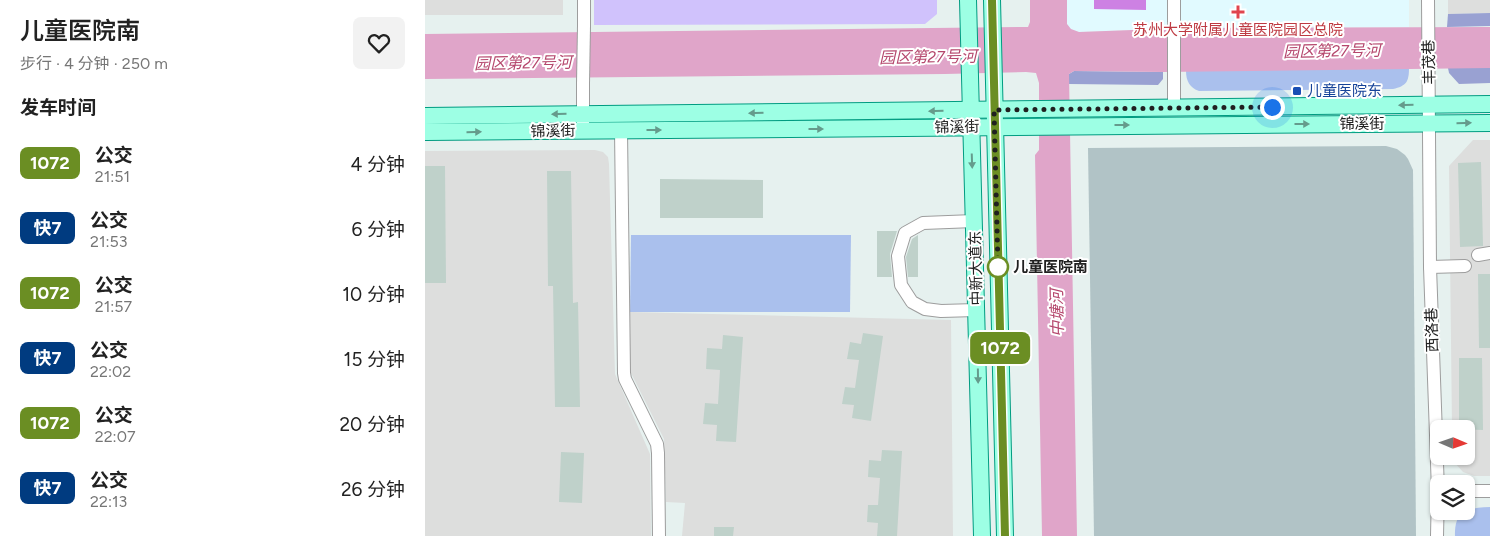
<!DOCTYPE html>
<html lang="zh">
<head>
<meta charset="utf-8">
<style>
	:root { --surface:#fff; --page:#f2f2f2; --text:#222; --muted:#767676 }
	body { margin:0; font-family:Figtree,"Noto Sans SC",sans-serif; background:var(--page); color:var(--text); height:100vh; display:flex; flex-direction:column; font-size:19px; white-space:nowrap }
	* { box-sizing:border-box; margin:0 }
	p { font-size:16px; color:var(--muted) }
	.icon { flex:none; width:28px; height:28px; fill:none; stroke:currentColor; stroke-width:2; stroke-linecap:round; stroke-linejoin:round }
	.map { position:relative; flex:1; overflow:hidden }
	.details { display:flex; flex-direction:column; background:var(--surface); width:425px }
	.details>* { flex:none }
	.badge { padding:0 10px; border-radius:8px; font-size:18px; line-height:32px }
	.needle { width:32px; rotate:92deg }
	.tools { position:absolute; left:1005px; top:420px; display:grid; gap:10px }
	.tools a { display:grid; place-items:center; width:45px; height:45px; border-radius:8px; background:var(--surface); box-shadow:0 1px 4px #0004; font-size:25px }
	.you { position:absolute; width:25px; height:25px; margin:-12px; border:4px solid #fff; border-radius:50%; background:#1a73e8; box-shadow:0 0 0 8px #1a73e833 }
	.map>.badge { position:absolute; translate:-50% -50%; box-shadow:0 0 0 2px #fff }
	h2 { padding:0 20px; font-size:19px; line-height:45px }
	.round { display:grid; place-items:center; flex:none; width:52px; height:52px; border-radius:8px; background:var(--page) }
	.headline { display:flex; align-items:center; justify-content:space-between; height:85px; padding:0 20px }
	h1 { font-size:24px; font-weight:600; line-height:38px }
	ul { padding:0; list-style:none }
	li { display:flex; align-items:center; gap:15px; height:65px; padding:0 20px }
	li div { flex:1 }
	li b { display:block; font-size:19px }
	li em { font-style:normal }
	li .badge { min-width:55px; font-weight:700; text-align:center }
	main { display:flex; flex:1; min-height:0 }
	.map>svg:first-child { display:block }
	.residential { fill:#dddedd }
	.education { fill:#e1faff }
	.construction { fill:#b1c3c6 }
	.grass { fill:#aac0ed }
	.forest { fill:#99a1d2 }
	.park { fill:#d0c2fc }
	.pitch { fill:#cd81e3 }
	.water { fill:#e0a5c9 }
	.building { fill:#bfd1ca }
	.lines { fill:none; stroke-linecap:round; stroke-linejoin:round }
	.minor-casing { stroke:#9d9d9d; stroke-width:14 }
	.major-casing { stroke:#009c81; stroke-width:18 }
	.minor { stroke:#fff; stroke-width:12 }
	.major { stroke:#9dffe4; stroke-width:16 }
	.minor-bridge-casing { stroke:#9d9d9d; stroke-width:14; stroke-linecap:butt }
	.minor-bridge { stroke:#fff; stroke-width:12 }
	.oneway { fill:#659b8c }
	.line-casing { stroke:#fff; stroke-width:11 }
	.line { stroke:#6b8e23; stroke-width:8 }
	.walk { stroke:#202020; stroke-width:5; stroke-dasharray:0 9 }
	.health-dot { fill:#e0444e; stroke:#fff; stroke-width:2 }
	.transit-dot { fill:#1a4fb4; stroke:#fff; stroke-width:2 }
	.stop-dot { fill:#fff; stroke:#6b8e23; stroke-width:2.5 }
	.labels { text-anchor:middle; dominant-baseline:central; stroke-width:4; stroke-linejoin:round; paint-order:stroke }
	.health-label { font-size:15px; fill:#be3a42; stroke:#fff }
	.street-label { font-size:15px; fill:#202020; stroke:#fff }
	.transit-label { font-size:15px; fill:#164399; stroke:#fff; text-anchor:start }
	.stop-label { font-size:15px; font-weight:bold; fill:#202020; stroke:#fff; text-anchor:start }
	.water-label { font-size:16px; font-style:italic; fill:#b5476d; stroke:#fff }
</style>
</head>
<body>
<main>
<section class="details">
<div class="headline"><div><h1>儿童医院南</h1><p>步行 · 4 分钟 · 250 m</p></div><a class="round"><svg class="icon" aria-label="heart" viewBox="0 0 24 24"><path d="M12 20l-8-8c-3-5 5-10 8-4 3-6 11-1 8 4z"/></svg></a></div>
<h2>发车时间</h2>
<ul>
<li><span class="badge" style="background:#6b8e23;color:#fff">1072</span><div><b>公交</b><p>21:51</p></div><em>4 分钟</em></li>
<li><span class="badge" style="background:#003b80;color:#fff">快7</span><div><b>公交</b><p>21:53</p></div><em>6 分钟</em></li>
<li><span class="badge" style="background:#6b8e23;color:#fff">1072</span><div><b>公交</b><p>21:57</p></div><em>10 分钟</em></li>
<li><span class="badge" style="background:#003b80;color:#fff">快7</span><div><b>公交</b><p>22:02</p></div><em>15 分钟</em></li>
<li><span class="badge" style="background:#6b8e23;color:#fff">1072</span><div><b>公交</b><p>22:07</p></div><em>20 分钟</em></li>
<li><span class="badge" style="background:#003b80;color:#fff">快7</span><div><b>公交</b><p>22:13</p></div><em>26 分钟</em></li>
</ul>
</section>
<div class="map">
<svg width="1065" height="536" viewBox="0 0 1065 536">
	<rect width="100%" height="100%" fill="#e6f1ef"/>
	<g class="residential">
		<rect x="0" y="0" width="138" height="15"/>
		<polygon points="1023,0 1065,0 1065,13 1023,14"/>
		<polygon points="1048,140 1065,140 1065,476 1049,476 1038,472 1030,463 1028,456 1041,456 1041,429 1027,429 1024,166"/>
		<polygon points="170,150 178,152 183,157 184,164 190,374 225,454 226,536 0,536 0,151"/>
		<polygon points="205,312 526,320 528,536 257,536 260,503 241,502 239,439 204,369"/>
	</g>
	<polygon class="education" points="642,0 984,0 984,27 761,28 654,32 645,29 642,24"/>
	<polygon class="construction" points="961,146 972,149 980,155 983,159 988,170 991,536 669,536 663,148"/>
	<g class="grass">
		<path d="M984 68C984 82 981 86 968 89L774 91C765 88 761 81 761 71Z"/>
		<polygon points="206,235 426,235 425,312 205,312"/>
		<path d="M1065 507V536H1030C1029 510 1043 508 1065 507Z"/>
	</g>
	<g class="forest">
		<polygon points="1065,13 1065,26 1022,27 1023,14"/>
		<polygon points="1023,68 1065,68 1065,83 1034,84 1024,73"/>
		<polygon points="649,71 738,72 738,79 733,85 644,84 644,74"/>
	</g>
	<polygon class="park" points="169,0 512,0 512,14 500,24 169,25"/>
	<polygon class="pitch" points="669,0 721,0 721,10 669,9"/>
	<polygon class="water" points="605,0 642,0 642,24 646,29 654,32 761,28 1065,27 1065,68 738,72 649,71 644,74 652,536 617,536 610,155 614,150 614,83 611,73 601,72 520,74 0,79 0,34 600,27 603,27 605,22"/>
	<g class="building">
		<polygon points="1056,162 1058,246 1035,247 1033,163"/>
		<polygon points="0,166 20,166 21,283 0,283"/>
		<polygon points="122,171 146,171 148,303 153,302 155,407 130,407 128,286 123,286"/>
		<polygon points="235,179 338,180 338,218 235,218"/>
		<polygon points="452,231 472,231 465,254 467,277 452,277"/>
		<polygon points="493,235 493,277 483,277 481,257 487,239"/>
		<polygon points="1053,274 1065,274 1065,348 1054,348"/>
		<polygon points="438,333 458,336 446,421 427,418 429,405 417,404 420,387 430,388 434,360 422,359 425,342 436,344"/>
		<polygon points="298,335 318,337 311,442 291,441 292,425 278,424 280,403 293,404 295,370 281,369 282,348 297,349"/>
		<polygon points="1034,358 1057,358 1058,430 1034,429"/>
		<polygon points="457,450 477,451 472,536 452,536 453,523 442,522 443,505 453,505 455,478 443,477 444,460 456,461"/>
		<polygon points="136,452 159,453 157,503 134,502"/>
		<polygon points="289,527 309,527 308,536 289,536"/>
	</g>
	<g class="lines">
		<defs>
			<g id="minor">
				<polyline points="1003,0 1005,267 1013,491 1012,536"/>
				<polyline points="159,26 159,0"/>
				<polyline points="749,108 749,0"/>
				<polyline points="158,123 158,83"/>
				<polyline points="196,130 199,373 200,379 232,444 233,453 234,536"/>
				<polyline points="549,221 498,223 480,233 473,256 476,285 487,302 500,309 516,311 551,310"/>
				<polyline points="1053,255 1065,253"/>
				<polyline points="1005,267 1040,266"/>
				<polyline points="1041,491 1065,491"/>
			</g>
			<g id="major">
				<polyline points="543,0 557,536"/>
				<polyline points="567,0 580,536"/>
				<polyline points="0,116 1065,104"/>
				<polyline points="0,132 1065,123"/>
			</g>
		</defs>
		<use href="#minor" class="minor-casing"/>
		<use href="#major" class="major-casing"/>
		<use href="#minor" class="minor"/>
		<use href="#major" class="major"/>
		<defs>
			<polyline id="minor-bridge" points="158,83 159,26"/>
		</defs>
		<use href="#minor-bridge" class="minor-bridge-casing"/>
		<use href="#minor-bridge" class="minor-bridge"/>
	</g>
	<defs><path id="oneway-solid" d="M-6-.8H1V-3.2L6.5 0L1 3.2V.8H-6Z" transform="scale(1.25)"/></defs>
	<g class="oneway">
		<use href="#oneway-solid" transform="translate(981 105) rotate(179)"/>
		<use href="#oneway-solid" transform="translate(511 111) rotate(179)"/>
		<use href="#oneway-solid" transform="translate(331 113) rotate(179)"/>
		<use href="#oneway-solid" transform="translate(134 114) rotate(179)"/>
		<use href="#oneway-solid" transform="translate(1039 123) rotate(-1)"/>
		<use href="#oneway-solid" transform="translate(877 124)"/>
		<use href="#oneway-solid" transform="translate(697 125)"/>
		<use href="#oneway-solid" transform="translate(391 129)"/>
		<use href="#oneway-solid" transform="translate(229 130)"/>
		<use href="#oneway-solid" transform="translate(49 132) rotate(-1)"/>
		<use href="#oneway-solid" transform="translate(547 161) rotate(88)"/>
		<use href="#oneway-solid" transform="translate(553 376) rotate(89)"/>
	</g>
	<g class="lines">
		<defs>
			<polyline id="line" points="567,0 580,536"/>
		</defs>
		<use href="#line" class="line-casing"/>
		<use href="#line" class="line"/>
		<polyline class="walk" points="573,267 569,110 847,107"/>
	</g>
	<path class="health-dot" d="M810.5 4.5h5v5h5v5h-5v5h-5v-5h-5v-5h5z"/>
	<rect class="transit-dot" x="867" y="86" width="10" height="10" rx="2.5"/>
	<circle class="stop-dot" cx="573" cy="267" r="10"/>
	<g class="labels">
		<g class="health-label">
			<text x="813" y="30">苏州大学附属儿童医院园区总院</text>
		</g>
		<g class="street-label">
			<text transform="translate(1004 62) rotate(-91)">丰茂巷</text>
			<text x="937" y="124">锦溪街</text>
			<text transform="translate(532 127) rotate(-1)">锦溪街</text>
			<text transform="translate(128 131) rotate(-1)">锦溪街</text>
			<text transform="translate(551 268) rotate(-91)">中新大道东</text>
			<text transform="translate(1007 330) rotate(-92)">西洛巷</text>
		</g>
		<g class="transit-label">
			<text x="882" y="91">儿童医院东</text>
		</g>
		<g class="stop-label">
			<text x="588" y="267">儿童医院南</text>
		</g>
		<g class="water-label">
			<text transform="translate(907 51) rotate(-1)">园区第27号河</text>
			<text transform="translate(503 57) rotate(-1)">园区第27号河</text>
			<text transform="translate(98 63) rotate(-1)">园区第27号河</text>
			<text transform="translate(632 313) rotate(-91)">中塘河</text>
		</g>
	</g>
</svg>
<div class="tools">
<a><svg class="needle" viewBox="-14 -14 28 28"><path d="M0-13l5 13h-10z" fill="#e53935"/><path d="M0 13l5-13h-10z" fill="#767676"/></svg></a>
<a><svg class="icon" aria-label="layers" viewBox="0 0 24 24"><path d="M12 4l9 5-9 5-9-5zM3 14l9 5 9-5"/></svg></a>
</div>
<div class="you" style="left:847px;top:107px"></div>
<b class="badge" style="left:575px;top:348px;background:#6b8e23;color:#fff">1072</b>
</div>
</main>
</body>
</html>
